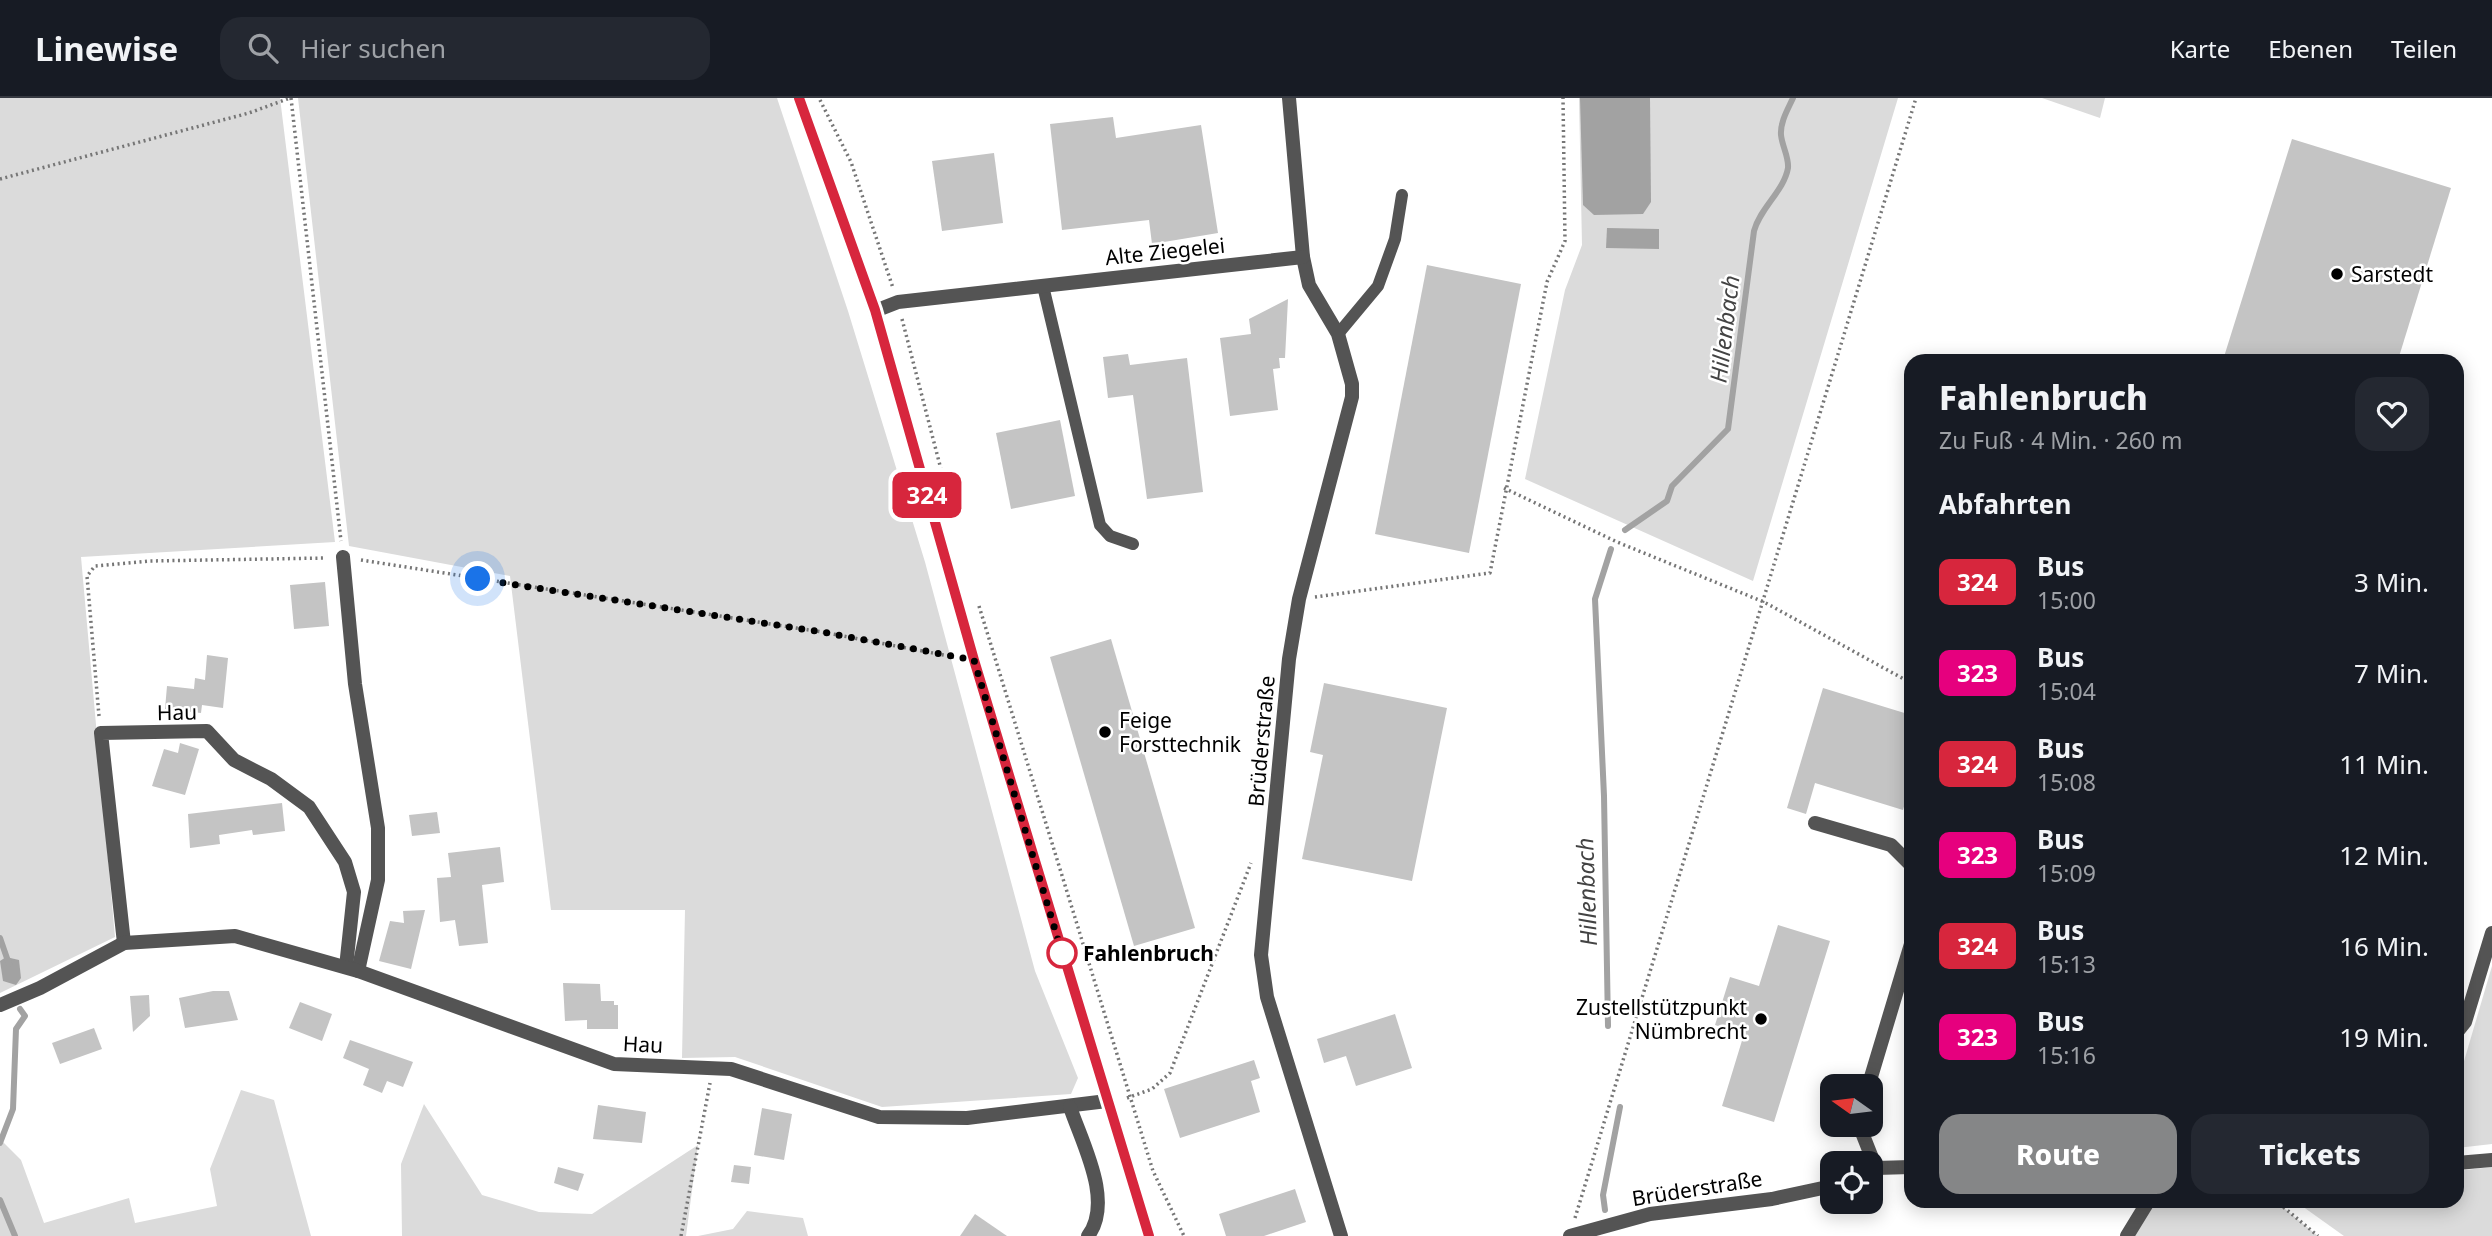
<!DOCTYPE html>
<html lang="de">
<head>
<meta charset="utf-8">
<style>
	:root { --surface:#171b24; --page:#242831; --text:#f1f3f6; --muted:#9ea1a6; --line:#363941; --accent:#858687 }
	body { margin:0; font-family:"Noto Sans",sans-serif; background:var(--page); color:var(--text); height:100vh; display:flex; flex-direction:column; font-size:26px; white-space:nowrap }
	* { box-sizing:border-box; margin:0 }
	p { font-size:23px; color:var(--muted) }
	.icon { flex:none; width:38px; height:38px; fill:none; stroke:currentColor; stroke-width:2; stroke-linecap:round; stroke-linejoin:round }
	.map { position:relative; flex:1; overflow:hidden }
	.details { position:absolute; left:1904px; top:256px; width:560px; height:854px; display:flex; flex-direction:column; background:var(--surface); border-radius:21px; box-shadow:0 4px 18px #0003 }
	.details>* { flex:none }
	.badge { padding:0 14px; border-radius:10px; font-size:24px; line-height:46px }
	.needle { width:46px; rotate:284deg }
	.fabs { position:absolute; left:1820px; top:976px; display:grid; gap:14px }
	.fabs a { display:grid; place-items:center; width:63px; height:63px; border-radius:14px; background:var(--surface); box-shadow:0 4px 18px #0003; font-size:35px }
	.you { position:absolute; width:35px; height:35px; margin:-18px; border:5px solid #fff; border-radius:50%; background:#1a73e8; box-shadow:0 0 0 10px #1a73e833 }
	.map>.badge { position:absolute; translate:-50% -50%; box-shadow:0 0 0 4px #fff }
	h2 { padding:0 35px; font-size:26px; line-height:63px }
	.round { display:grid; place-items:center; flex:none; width:74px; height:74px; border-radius:21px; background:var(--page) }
	.head { display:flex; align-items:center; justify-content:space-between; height:119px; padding:0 35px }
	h1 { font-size:33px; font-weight:800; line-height:52px }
	.primary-button { display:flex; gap:14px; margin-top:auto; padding:14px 35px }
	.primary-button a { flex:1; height:80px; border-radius:21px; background:var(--accent); color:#fff; font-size:28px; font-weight:800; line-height:80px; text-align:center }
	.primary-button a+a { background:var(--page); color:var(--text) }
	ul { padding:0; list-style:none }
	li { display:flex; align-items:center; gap:21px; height:91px; padding:0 35px }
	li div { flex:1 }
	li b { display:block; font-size:26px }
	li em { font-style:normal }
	li .badge { min-width:77px; font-weight:700; text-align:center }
	header { display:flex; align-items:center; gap:42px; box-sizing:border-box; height:98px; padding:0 35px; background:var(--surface); border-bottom:2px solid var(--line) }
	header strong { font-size:33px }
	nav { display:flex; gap:38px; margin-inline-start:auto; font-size:24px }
	.search { width:490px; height:63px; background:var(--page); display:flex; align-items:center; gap:18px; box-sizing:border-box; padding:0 24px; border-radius:21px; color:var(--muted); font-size:26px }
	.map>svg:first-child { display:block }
	.green { fill:#dbdbdb }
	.water { fill:#a2a2a2 }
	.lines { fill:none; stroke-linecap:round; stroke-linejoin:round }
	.stream { stroke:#a2a2a2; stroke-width:6 }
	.building { fill:#c4c4c4 }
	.path { stroke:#767676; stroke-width:3.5; stroke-dasharray:2 3.5; stroke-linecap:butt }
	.service { stroke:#545454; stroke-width:12 }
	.minor { stroke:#545454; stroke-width:14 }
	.secondary { stroke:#212121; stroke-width:14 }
	.line-casing { stroke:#fff; stroke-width:16 }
	.line { stroke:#d7263d; stroke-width:10 }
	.walk { stroke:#000; stroke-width:7; stroke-dasharray:0 12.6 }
	.poi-dot { fill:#000; stroke:#fff; stroke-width:2.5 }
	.stop-dot { fill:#fff; stroke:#d7263d; stroke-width:3.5 }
	.labels { text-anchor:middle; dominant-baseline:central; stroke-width:5; stroke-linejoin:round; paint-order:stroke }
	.street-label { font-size:21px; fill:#000; stroke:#fff }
	.poi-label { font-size:21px; fill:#000; stroke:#fff; text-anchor:start }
	.stop-label { font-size:21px; font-weight:bold; fill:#000; stroke:#fff; text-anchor:start }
	.water-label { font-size:23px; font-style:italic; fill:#434343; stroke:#fff }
</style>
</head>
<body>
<header>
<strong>Linewise</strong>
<div class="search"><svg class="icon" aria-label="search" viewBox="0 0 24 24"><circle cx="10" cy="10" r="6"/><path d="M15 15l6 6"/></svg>Hier suchen</div>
<nav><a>Karte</a><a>Ebenen</a><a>Teilen</a></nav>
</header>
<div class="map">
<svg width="2492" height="1138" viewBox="0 0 2492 1138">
	<rect width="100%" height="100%" fill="#fff"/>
	<g class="green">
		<polygon points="0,0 280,0 335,444 81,459 115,839 0,895"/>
		<polygon points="298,0 777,0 848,213 925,464 1035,873 1078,980 1071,996 882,1009 735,959 682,960 685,812 551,812 510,478 349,448"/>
		<polygon points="1579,0 1898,0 1753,483 1525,381 1565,192 1582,147"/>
		<polygon points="2042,0 2105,0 2100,20"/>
		<polygon points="2492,868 2492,1046 2457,1050 2457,987"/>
		<polygon points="241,992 274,1002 311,1138 0,1138 0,1041 21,1062 44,1125 129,1100 135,1125 217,1108 210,1071"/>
		<polygon points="424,1006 482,1097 539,1114 592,1116 698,1047 686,1138 402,1138 401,1066"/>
		<polygon points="2492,1069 2492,1138 2344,1138 2295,1103 2457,1102 2457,1073"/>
		<polygon points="2150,1102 2275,1103 2318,1138 2131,1138"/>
		<polygon points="747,1113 803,1120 808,1138 698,1138 733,1131"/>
	</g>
	<g class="water">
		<polygon points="1580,0 1650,0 1651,104 1643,116 1594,117 1583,107"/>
		<polygon points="1607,130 1659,131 1659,151 1606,150"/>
		<polygon points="6,859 19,862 21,880 16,887 3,883 0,863"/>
	</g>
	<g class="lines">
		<g class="stream">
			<path d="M1625 432 1667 403 1672 388 1728 331 1754 133C1760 110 1784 93 1788 70 1789 59 1782 48 1781 37 1780 24 1788 11 1793 0"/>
			<polyline points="0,840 9,866"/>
			<polyline points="1608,928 1604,698 1595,501 1611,451"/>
			<polyline points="0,1045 13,1011 16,931 25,918 20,911"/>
			<polyline points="0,1102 15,1138"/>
			<polyline points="1605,1112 1603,1097 1620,1009"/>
		</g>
	</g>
	<g class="building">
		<polygon points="1113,19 1116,40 1201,27 1218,135 1152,146 1149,122 1062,132 1050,26"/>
		<polygon points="2292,41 2451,90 2398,262 2223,262"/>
		<polygon points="994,55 1003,125 942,133 932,63"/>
		<polygon points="1427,167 1521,186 1469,455 1375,436"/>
		<polygon points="1288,201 1285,260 1279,260 1280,270 1273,271 1278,312 1230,318 1220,240 1251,236 1249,221"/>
		<polygon points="1128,256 1130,267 1187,260 1203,394 1147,401 1133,297 1108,300 1103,259"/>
		<polygon points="1060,322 1075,398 1011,411 996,335"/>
		<polygon points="325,484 329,528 294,531 290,487"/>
		<polygon points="1111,541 1195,830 1134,848 1050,559"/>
		<polygon points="207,557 228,560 223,610 202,607 201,615 165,611 167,588 194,591 195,580 205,582"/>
		<polygon points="1324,585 1447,610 1412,783 1302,761 1323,657 1310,654"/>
		<polygon points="1823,590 1911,617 1911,685 1903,712 1815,685 1806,716 1787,710"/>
		<polygon points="180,645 199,651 185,697 152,688 164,651 178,655"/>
		<polygon points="282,705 285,733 253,737 252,732 219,737 220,746 190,750 188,716"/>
		<polygon points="437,714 440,735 412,738 409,717"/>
		<polygon points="500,749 504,784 482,787 488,845 459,848 455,822 440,824 437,780 451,779 448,755"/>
		<polygon points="425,812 411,871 379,863 390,823 404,825 403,813"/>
		<polygon points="1778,827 1830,843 1774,1024 1722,1008 1744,936 1715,927 1730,879 1759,888"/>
		<polygon points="563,885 600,886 601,903 614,903 614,907 618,907 618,931 587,931 587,922 565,923"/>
		<polygon points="213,893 229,893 238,922 185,930 179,900"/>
		<polygon points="149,897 150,918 133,934 130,898"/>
		<polygon points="300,904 332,916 322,943 289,930"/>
		<polygon points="1395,916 1412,970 1356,988 1346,958 1324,965 1317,941"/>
		<polygon points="94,930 102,951 60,966 52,945"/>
		<polygon points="350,942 413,964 403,989 387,983 382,995 363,987 369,971 343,960"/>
		<polygon points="1254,962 1260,980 1251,983 1260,1014 1180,1040 1164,991"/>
		<polygon points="598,1007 646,1014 642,1045 593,1041"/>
		<polygon points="762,1010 792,1016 784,1062 754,1057"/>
		<polygon points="734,1067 751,1069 749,1086 731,1084"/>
		<polygon points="558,1069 584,1076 578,1093 554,1085"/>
		<polygon points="1295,1091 1306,1124 1264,1138 1226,1138 1219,1116"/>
		<polygon points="975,1116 1007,1138 960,1138"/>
	</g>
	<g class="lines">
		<g class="path">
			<polyline points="291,0 341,443"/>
			<polyline points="820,2 851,64 893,190"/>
			<polyline points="0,81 249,15 290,0"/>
			<polyline points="902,221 944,383"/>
			<polyline points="1504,390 1617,444 1764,504 1911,585"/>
			<polyline points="361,462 822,534 954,559"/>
			<polyline points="1315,499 1490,475 1547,184 1565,143 1563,0"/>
			<polyline points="979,508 1153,1073 1184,1138"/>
			<polyline points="99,618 87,478 95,468 150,463 325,460"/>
			<polyline points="1127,1000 1152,991 1170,975 1251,765"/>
			<polyline points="2275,1102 2318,1138"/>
			<polyline points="1575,1120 1916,0"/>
			<polyline points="681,1138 710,985"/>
		</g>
		<g class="service">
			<polyline points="1043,188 1100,427 1110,438 1133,446"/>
			<polyline points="1338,236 1378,188 1395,141 1402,97"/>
		</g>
		<g class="minor">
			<polyline points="1289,0 1303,159 1309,187 1338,236 1352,286 1352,299 1299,501 1289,561 1261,857 1267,899 1341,1138"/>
			<polyline points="875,213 898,204 1303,159"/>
			<polyline points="343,459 355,586 378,730 378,782 358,873"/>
			<polyline points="1815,725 1891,747 1911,767"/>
			<polyline points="124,845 101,635 207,633 234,662 271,681 309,709 345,764 354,794 346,869"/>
			<polyline points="0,907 40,890 124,845 235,838 358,873 614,966 731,971 879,1019 967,1020 1107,1003"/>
			<polyline points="2457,934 2465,924 2492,835"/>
			<polyline points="1868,989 1911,846"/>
			<path d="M1070 1009C1082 1045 1114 1103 1088 1138"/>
			<polyline points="1859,1027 1876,1070 1871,1072"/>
			<polyline points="2457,1065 2492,1062"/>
			<polyline points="1876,1070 1911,1069"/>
			<polyline points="1570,1138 1650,1116 1772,1101 1832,1088"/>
			<polyline points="2127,1138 2149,1102"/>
		</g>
		<polyline class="secondary" points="799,0 875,213 974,562 1149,1138"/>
	</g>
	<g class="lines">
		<defs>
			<polyline id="line" points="799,0 875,212 974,562 1149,1138"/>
		</defs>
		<use href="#line" class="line-casing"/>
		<use href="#line" class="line"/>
		<polyline class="walk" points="478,481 822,534 974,562 1062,855"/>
	</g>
	<g class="poi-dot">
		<circle cx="2337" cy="176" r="7"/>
		<circle cx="1105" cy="634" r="7"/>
		<circle cx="1761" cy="921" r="7"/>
	</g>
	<circle class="stop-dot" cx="1062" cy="855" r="14"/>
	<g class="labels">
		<g class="street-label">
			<text transform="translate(1165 153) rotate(-6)">Alte Ziegelei</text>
			<text transform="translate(177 614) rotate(-1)">Hau</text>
			<text transform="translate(1261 643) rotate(-85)">Brüderstraße</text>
			<text transform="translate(643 946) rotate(3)">Hau</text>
			<text transform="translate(1697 1090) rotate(-9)">Brüderstraße</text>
		</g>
		<g class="poi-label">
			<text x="2351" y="176">Sarstedt</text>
			<text x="1119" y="622">Feige<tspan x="1119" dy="24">Forsttechnik</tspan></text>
			<text x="1747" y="909" text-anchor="end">Zustellstützpunkt<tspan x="1747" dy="24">Nümbrecht</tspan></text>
		</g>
		<g class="stop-label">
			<text x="1083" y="855">Fahlenbruch</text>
		</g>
		<g class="water-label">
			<text transform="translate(1724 231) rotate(-83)">Hillenbach</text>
			<text transform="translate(1586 794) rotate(-92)">Hillenbach</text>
		</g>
	</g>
</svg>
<div class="fabs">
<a><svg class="needle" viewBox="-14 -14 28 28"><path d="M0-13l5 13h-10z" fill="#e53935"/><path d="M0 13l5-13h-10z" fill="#9ea1a6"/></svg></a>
<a><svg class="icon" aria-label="locate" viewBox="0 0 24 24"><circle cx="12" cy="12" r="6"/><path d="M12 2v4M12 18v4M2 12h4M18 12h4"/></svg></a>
</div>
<div class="you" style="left:478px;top:481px"></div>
<b class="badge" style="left:927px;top:397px;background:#d7263d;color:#fff">324</b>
<section class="details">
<div class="head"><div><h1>Fahlenbruch</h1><p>Zu Fuß · 4 Min. · 260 m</p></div><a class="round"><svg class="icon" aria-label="heart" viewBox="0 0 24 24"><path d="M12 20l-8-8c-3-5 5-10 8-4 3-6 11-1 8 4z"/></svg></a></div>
<h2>Abfahrten</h2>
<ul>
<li><span class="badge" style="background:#d7263d;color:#fff">324</span><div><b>Bus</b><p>15:00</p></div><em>3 Min.</em></li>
<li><span class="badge" style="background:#e6007e;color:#fff">323</span><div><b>Bus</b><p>15:04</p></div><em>7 Min.</em></li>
<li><span class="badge" style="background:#d7263d;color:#fff">324</span><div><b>Bus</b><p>15:08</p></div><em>11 Min.</em></li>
<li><span class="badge" style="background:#e6007e;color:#fff">323</span><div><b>Bus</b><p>15:09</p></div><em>12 Min.</em></li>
<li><span class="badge" style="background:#d7263d;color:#fff">324</span><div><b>Bus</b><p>15:13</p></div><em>16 Min.</em></li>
<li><span class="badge" style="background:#e6007e;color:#fff">323</span><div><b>Bus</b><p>15:16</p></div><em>19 Min.</em></li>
</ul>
<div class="primary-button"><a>Route</a><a>Tickets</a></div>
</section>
</div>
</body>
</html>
